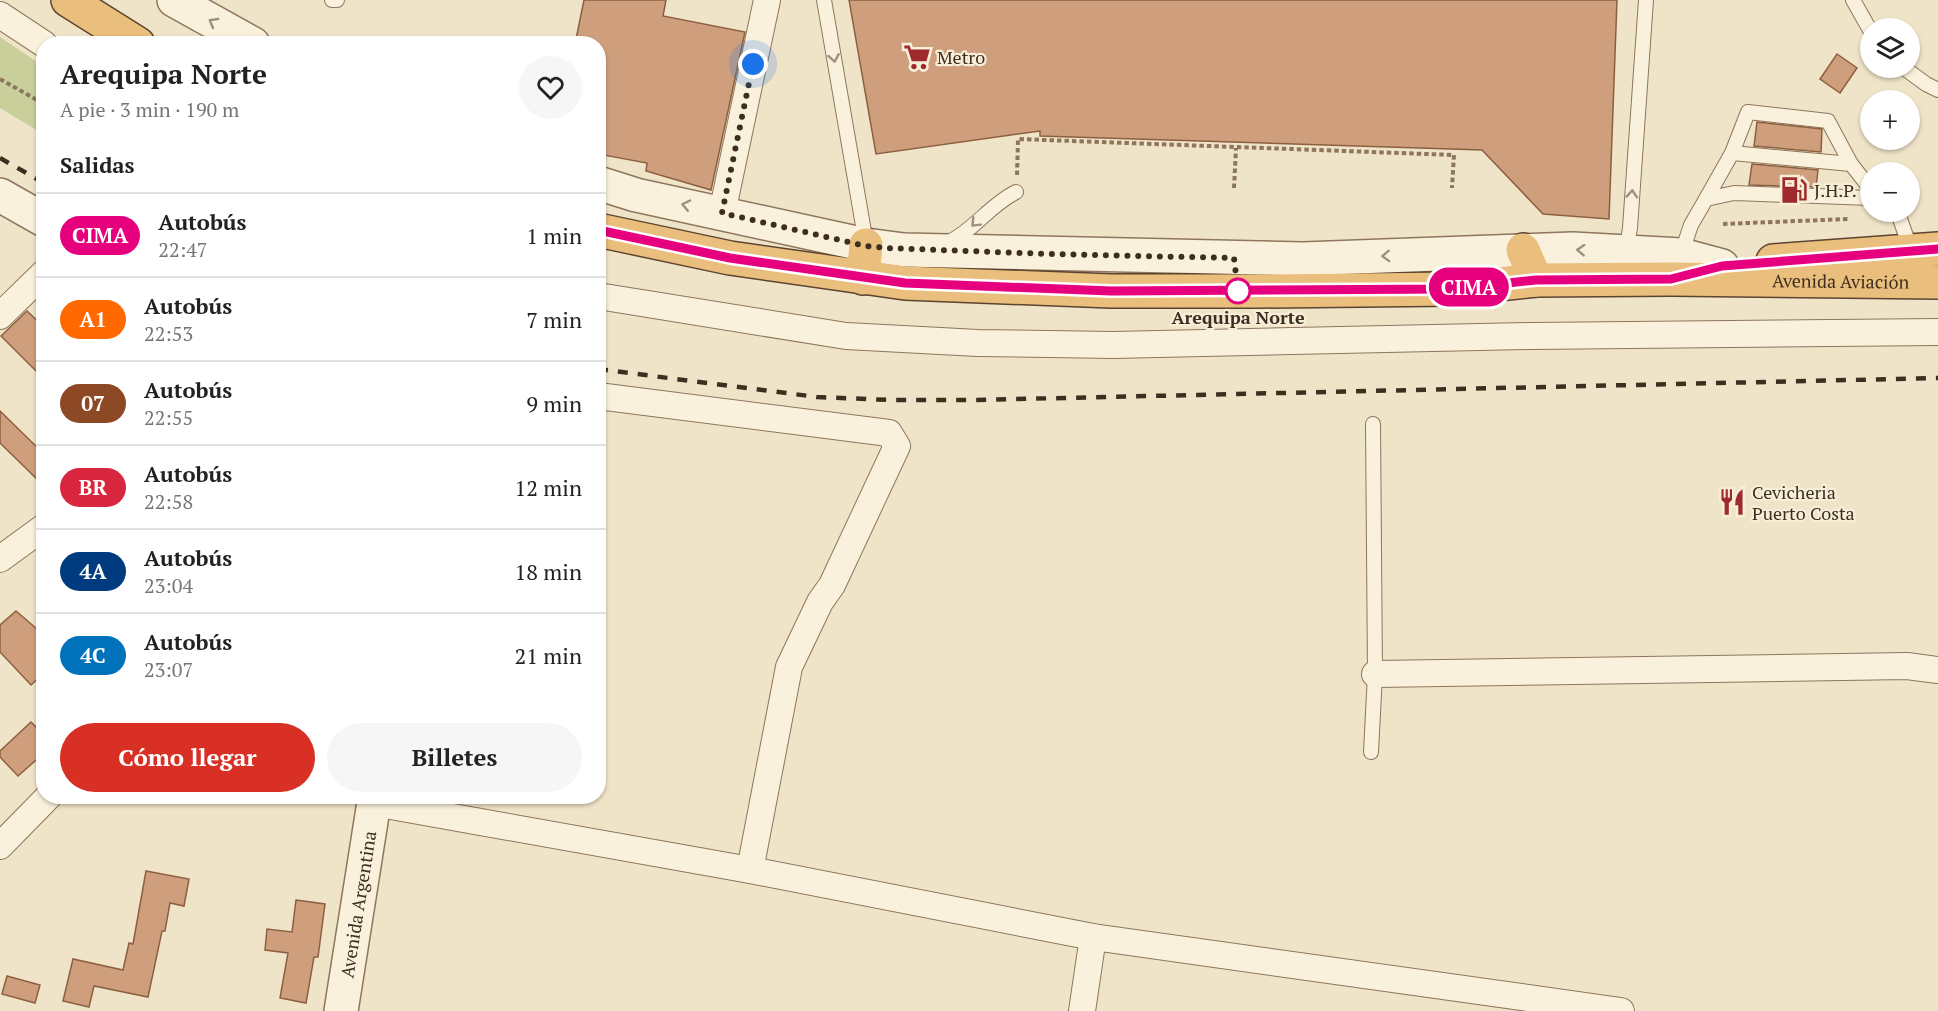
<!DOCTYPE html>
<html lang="es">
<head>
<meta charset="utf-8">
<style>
	:root { --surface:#fff; --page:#f6f6f6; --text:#222; --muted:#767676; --line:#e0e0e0; --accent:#d93025 }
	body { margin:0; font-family:"PT Serif",serif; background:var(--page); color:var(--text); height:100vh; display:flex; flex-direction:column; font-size:22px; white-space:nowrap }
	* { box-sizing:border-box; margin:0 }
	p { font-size:20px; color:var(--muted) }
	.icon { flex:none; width:33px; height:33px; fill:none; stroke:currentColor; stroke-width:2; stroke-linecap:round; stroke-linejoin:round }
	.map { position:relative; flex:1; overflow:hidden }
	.sheet { position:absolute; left:36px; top:36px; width:570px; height:768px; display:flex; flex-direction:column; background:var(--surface); border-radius:24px; box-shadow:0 2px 4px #0004 }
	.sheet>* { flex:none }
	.badge { padding:0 12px; border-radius:20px; font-size:21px; line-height:39px }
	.tools { position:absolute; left:1860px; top:18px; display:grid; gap:12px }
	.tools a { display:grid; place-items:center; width:60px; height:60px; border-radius:50%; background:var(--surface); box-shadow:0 2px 4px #0004; font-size:30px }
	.you { position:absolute; width:30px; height:30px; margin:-15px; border:4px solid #fff; border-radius:50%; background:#1a73e8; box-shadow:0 0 0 9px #1a73e833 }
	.map>.badge { position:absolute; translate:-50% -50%; box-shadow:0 0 0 3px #fff }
	h2 { padding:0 24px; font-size:22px; line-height:54px }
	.round { display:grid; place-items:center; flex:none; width:63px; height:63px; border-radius:32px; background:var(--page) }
	.head { display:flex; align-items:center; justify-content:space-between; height:102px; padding:0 24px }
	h1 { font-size:28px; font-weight:800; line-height:45px }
	.action { display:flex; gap:12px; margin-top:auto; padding:12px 24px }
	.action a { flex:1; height:69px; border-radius:36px; background:var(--accent); color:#fff; font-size:24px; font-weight:800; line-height:69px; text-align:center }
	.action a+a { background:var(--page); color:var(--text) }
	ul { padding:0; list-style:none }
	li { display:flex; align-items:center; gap:18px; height:84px; padding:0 24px; border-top:2px solid var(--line) }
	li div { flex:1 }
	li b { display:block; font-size:22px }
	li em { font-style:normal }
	li .badge { min-width:66px; font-weight:700; text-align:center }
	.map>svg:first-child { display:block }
	.green { fill:#c9cf9b }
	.building { fill:#cf9f7d; stroke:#8d5f41; stroke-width:1.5 }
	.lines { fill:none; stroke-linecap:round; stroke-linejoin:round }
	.service-casing { stroke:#8d765c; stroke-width:16 }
	.minor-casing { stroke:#8d765c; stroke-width:28 }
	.tertiary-casing { stroke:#8d765c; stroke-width:36 }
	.trunk-casing { stroke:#5b4430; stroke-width:36 }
	.path { stroke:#8d765c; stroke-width:4; stroke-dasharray:4.5 3; stroke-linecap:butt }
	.service { stroke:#faf1dc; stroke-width:14 }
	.minor { stroke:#faf1dc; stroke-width:26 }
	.tertiary { stroke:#faf1dc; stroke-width:33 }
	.trunk { stroke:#eabe7c; stroke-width:33 }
	.rail { stroke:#3d2e20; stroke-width:4.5; stroke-dasharray:10 10; stroke-linecap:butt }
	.oneway { stroke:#9c907e }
	.line-casing { stroke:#fff; stroke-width:14 }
	.line { stroke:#e6007e; stroke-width:9 }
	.walk { stroke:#3d2e20; stroke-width:6; stroke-dasharray:0 10.8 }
	.stop-dot { fill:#fff; stroke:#e6007e; stroke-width:3 }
	.labels { text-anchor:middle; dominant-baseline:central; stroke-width:4.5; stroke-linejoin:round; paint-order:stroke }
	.poi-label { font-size:18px; fill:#3d2e20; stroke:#f7eed8; text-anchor:start }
	.street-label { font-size:18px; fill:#3d2e20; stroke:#f7eed8 }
	.stop-label { font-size:18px; font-weight:bold; fill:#3d2e20; stroke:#f7eed8 }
</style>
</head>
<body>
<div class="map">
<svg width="1938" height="1011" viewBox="0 0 1938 1011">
	<rect width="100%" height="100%" fill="#f0e4c8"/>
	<polygon class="green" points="0,37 43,66 43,134 0,108"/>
	<g class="building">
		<polygon points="584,0 666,0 663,16 745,32 711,190 646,171 647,163 598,154 598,44 575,44"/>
		<polygon points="849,0 1617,0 1609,219 1543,214 1482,150 1040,136 1040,131 876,154"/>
		<polygon points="1837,54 1857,68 1840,93 1820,79"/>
		<polygon points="1757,122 1822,129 1821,152 1754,146"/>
		<polygon points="1752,164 1818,170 1816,187 1749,185"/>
		<polygon points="27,311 44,327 44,379 1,336"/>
		<polygon points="0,411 44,454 44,486 0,443"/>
		<polygon points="16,611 44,635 44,673 31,685 0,652 0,625"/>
		<polygon points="31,722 44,735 44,753 18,776 0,757 0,751"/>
		<polygon points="146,871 189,879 184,906 170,903 165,931 162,931 148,997 94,986 89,1007 63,1001 73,959 123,970 129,943 133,944"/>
		<polygon points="296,900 325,904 318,957 314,957 306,1003 280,998 288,953 265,950 267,929 292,932"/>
		<polygon points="7,976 40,985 35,1003 2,994"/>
	</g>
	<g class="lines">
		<defs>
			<g id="service">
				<polyline points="332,0 337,0"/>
				<polyline points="824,0 866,243"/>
				<polyline points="1853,0 1870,30"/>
				<polyline points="1904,68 1926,84 1938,90"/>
				<polyline points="1732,153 1748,112 1828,121 1851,164"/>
				<polyline points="1706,199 1732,153 1851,164 1870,188"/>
				<polyline points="1894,212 1899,216 1911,250"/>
				<path d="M949 242C974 230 990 205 1016 192"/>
				<polyline points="1626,252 1630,228 1646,0"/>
				<polyline points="1681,255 1691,225 1706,199 1734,193 1870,198"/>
				<polyline points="1371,752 1375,674 1373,424"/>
			</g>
			<g id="minor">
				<polyline points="0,15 44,44"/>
				<polyline points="722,213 767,0"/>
				<polyline points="598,296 846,336 978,343 1113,345 1531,336 1938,332"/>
				<polyline points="0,316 44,273"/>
				<polyline points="598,396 889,433 897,446 832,585 820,602 789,667 750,870"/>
				<polyline points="0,559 44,527"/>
				<polyline points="1375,674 1907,666 1938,670"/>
				<polyline points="374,803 750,870 1093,937 1621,1011"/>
				<polyline points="0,846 49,796"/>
				<polyline points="1082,1011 1093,937"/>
			</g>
			<g id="tertiary">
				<polyline points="174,0 253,44"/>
				<polyline points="598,183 636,195 866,245 904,250 1303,259 1573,249 1681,255 1722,266"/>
				<polyline points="0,195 44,220"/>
				<path id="s1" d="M341 1011 375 796"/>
			</g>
			<g id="trunk">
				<polyline points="68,0 138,44"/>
				<path id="s2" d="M598 230 730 258 905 283 1111 291H1259L1453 289 1536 280 1671 279 1938 282"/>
				<polyline points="1523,250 1536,280"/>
				<polyline points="1773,261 1938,249"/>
				<polyline points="863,278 866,245"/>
			</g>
		</defs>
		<use href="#service" class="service-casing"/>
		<use href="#minor" class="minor-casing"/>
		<use href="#tertiary" class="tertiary-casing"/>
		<use href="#trunk" class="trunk-casing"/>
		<g class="path">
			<polyline points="0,79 44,104"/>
			<polyline points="1017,175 1018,139 1454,155 1452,188"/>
			<polyline points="1234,188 1236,148"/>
			<polyline points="1723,224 1848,219"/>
		</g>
		<use href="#service" class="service"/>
		<use href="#minor" class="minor"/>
		<use href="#tertiary" class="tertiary"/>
		<use href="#trunk" class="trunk"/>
		<g class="rail">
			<polyline points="0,158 44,183"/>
			<polyline points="598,369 817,397 890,400 975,400 1938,378"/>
		</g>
	</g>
	<defs><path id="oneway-chevron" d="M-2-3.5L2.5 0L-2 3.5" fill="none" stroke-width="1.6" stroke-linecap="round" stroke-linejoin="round" transform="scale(1.5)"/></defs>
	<g class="oneway">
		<use href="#oneway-chevron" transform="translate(213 22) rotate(-150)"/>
		<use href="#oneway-chevron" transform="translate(834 58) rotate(80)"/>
		<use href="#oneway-chevron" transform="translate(1632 194) rotate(-86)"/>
		<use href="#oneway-chevron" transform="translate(686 205) rotate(-168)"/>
		<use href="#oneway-chevron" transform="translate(975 223) rotate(135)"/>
		<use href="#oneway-chevron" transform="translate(1581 250) rotate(-177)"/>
		<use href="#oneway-chevron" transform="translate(1386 256) rotate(178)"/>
	</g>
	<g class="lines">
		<defs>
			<polyline id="line" points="598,230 730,258 905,283 1111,291 1453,289 1536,280 1671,279 1722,266 1938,249"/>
		</defs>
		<use href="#line" class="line-casing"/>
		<use href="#line" class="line"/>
		<polyline class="walk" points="753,64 722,213 866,246 886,248 1048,254 1234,258 1238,291"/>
	</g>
	<defs>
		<symbol id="supermarket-bare" viewBox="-9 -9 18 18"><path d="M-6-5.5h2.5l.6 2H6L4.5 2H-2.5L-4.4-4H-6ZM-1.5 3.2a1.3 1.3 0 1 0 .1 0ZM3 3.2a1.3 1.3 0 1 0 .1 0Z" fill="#9e2a2b" stroke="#f7eed8" stroke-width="2.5" paint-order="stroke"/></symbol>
		<symbol id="fuel-bare" viewBox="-9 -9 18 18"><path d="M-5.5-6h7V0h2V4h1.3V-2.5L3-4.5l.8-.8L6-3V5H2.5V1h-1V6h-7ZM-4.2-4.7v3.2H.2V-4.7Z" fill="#9e2a2b" stroke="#f7eed8" stroke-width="2.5" paint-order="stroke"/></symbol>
		<symbol id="restaurant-bare" viewBox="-9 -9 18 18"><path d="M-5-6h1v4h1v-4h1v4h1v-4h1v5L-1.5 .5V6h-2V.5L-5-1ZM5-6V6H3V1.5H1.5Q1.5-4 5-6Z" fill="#9e2a2b" stroke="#f7eed8" stroke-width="2.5" paint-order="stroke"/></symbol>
	</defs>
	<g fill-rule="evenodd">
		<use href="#supermarket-bare" x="898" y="38" width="38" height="38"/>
		<use href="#fuel-bare" x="1775" y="171" width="38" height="38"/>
		<use href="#restaurant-bare" x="1713" y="483" width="38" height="38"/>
	</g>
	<circle class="stop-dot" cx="1238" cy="291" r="12"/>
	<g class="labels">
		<g class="poi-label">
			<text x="937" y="57">Metro</text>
			<text x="1814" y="190">J.H.P.</text>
			<text x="1752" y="492">Cevicheria<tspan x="1752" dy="21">Puerto Costa</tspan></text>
		</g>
		<g class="street-label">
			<text stroke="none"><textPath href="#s2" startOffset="1248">Avenida Aviación</textPath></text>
			<text stroke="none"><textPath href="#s1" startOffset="108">Avenida Argentina</textPath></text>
		</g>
		<g class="stop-label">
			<text x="1238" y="317">Arequipa Norte</text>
		</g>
	</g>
</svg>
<div class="tools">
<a><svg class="icon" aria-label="layers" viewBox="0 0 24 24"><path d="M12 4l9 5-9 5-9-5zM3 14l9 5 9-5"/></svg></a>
<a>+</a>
<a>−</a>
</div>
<div class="you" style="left:753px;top:64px"></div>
<b class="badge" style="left:1469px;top:287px;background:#e6007e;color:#fff">CIMA</b>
<section class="sheet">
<div class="head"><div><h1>Arequipa Norte</h1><p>A pie · 3 min · 190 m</p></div><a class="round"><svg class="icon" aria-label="heart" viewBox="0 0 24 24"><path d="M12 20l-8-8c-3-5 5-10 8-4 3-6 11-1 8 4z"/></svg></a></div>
<h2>Salidas</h2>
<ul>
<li><span class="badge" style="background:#e6007e;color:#fff">CIMA</span><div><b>Autobús</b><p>22:47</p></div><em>1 min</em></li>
<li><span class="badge" style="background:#ff6900;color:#fff">A1</span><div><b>Autobús</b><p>22:53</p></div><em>7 min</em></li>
<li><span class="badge" style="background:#8d4925;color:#fff">07</span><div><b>Autobús</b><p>22:55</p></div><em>9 min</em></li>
<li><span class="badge" style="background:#d7263d;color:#fff">BR</span><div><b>Autobús</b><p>22:58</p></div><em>12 min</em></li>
<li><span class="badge" style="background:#003b80;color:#fff">4A</span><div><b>Autobús</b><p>23:04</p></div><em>18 min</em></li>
<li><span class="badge" style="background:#0072bc;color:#fff">4C</span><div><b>Autobús</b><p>23:07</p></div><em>21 min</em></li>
</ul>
<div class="action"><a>Cómo llegar</a><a>Billetes</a></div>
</section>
</div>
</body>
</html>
